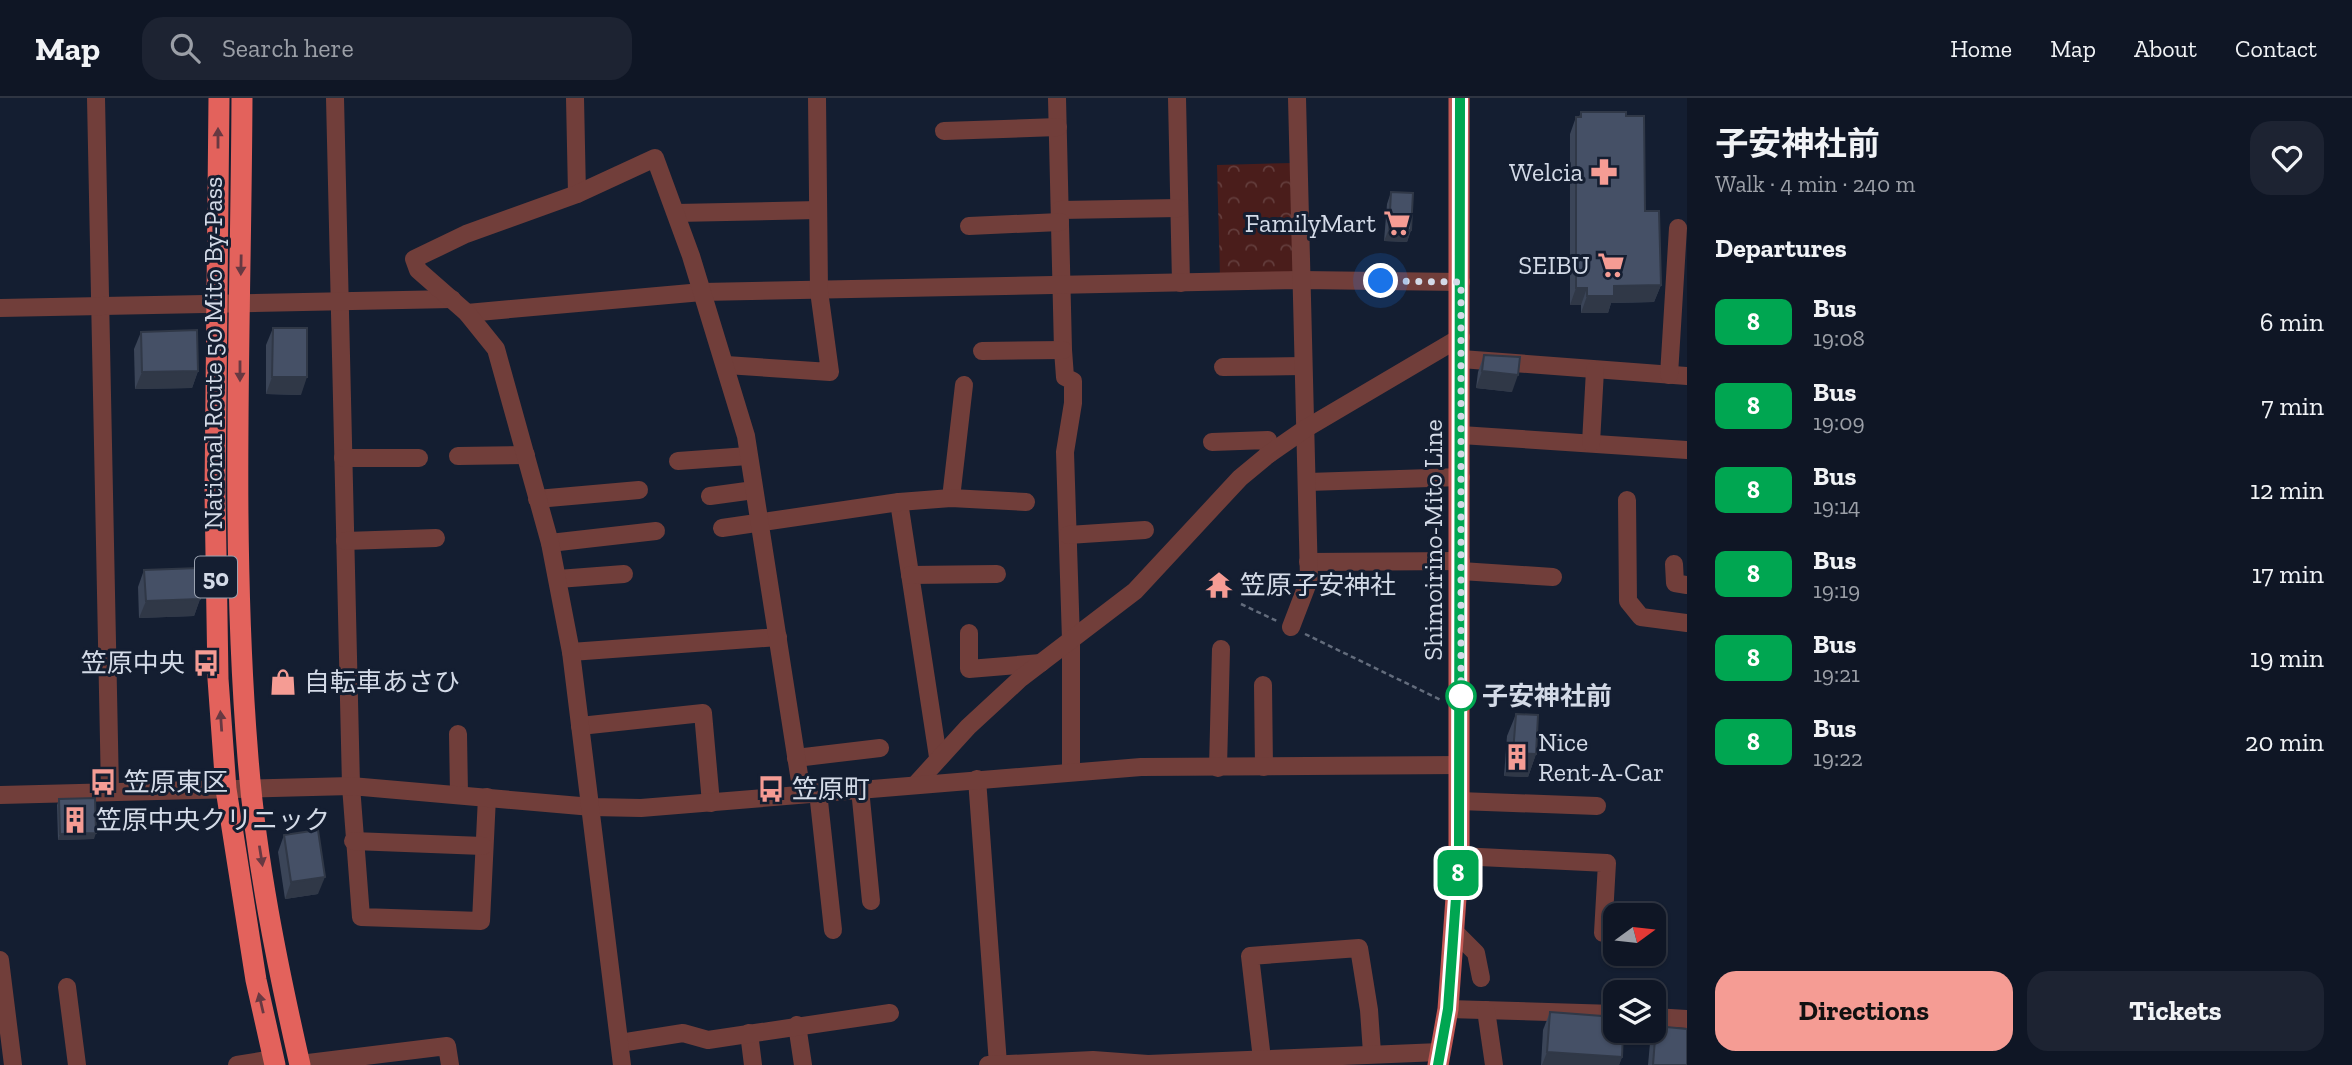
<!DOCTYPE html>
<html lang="en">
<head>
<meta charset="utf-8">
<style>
	:root { --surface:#0f1625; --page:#1d2332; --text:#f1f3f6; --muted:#9b9fa7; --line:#2f3542; --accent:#f59c94 }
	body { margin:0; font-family:"Zilla Slab","Noto Sans JP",serif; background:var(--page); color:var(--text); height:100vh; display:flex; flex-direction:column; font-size:26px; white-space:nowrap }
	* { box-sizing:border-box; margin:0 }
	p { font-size:23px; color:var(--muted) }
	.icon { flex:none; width:38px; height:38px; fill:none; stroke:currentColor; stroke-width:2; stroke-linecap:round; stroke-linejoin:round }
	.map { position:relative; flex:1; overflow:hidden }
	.drawer { display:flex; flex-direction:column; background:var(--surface); width:665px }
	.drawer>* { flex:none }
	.badge { padding:0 14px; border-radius:10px; font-size:24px; line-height:46px }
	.needle { width:46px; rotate:75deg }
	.fabs { position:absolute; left:1603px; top:805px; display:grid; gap:14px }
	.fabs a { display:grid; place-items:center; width:63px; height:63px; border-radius:14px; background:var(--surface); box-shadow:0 2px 5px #0004,0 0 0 2px var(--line); font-size:35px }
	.you { position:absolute; width:35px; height:35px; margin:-18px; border:5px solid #fff; border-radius:50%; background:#1a73e8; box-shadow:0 0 0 10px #1a73e833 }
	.map>.badge { position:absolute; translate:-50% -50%; box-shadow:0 0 0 4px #fff }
	h2 { padding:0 28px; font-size:26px; line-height:63px }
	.round { display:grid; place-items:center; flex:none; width:74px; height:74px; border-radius:21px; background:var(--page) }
	.head { display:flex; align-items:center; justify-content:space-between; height:119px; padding:0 28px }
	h1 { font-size:33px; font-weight:700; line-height:52px }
	.cta { display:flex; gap:14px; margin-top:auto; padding:14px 28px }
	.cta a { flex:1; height:80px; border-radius:21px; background:var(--accent); color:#111; font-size:28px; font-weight:700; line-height:80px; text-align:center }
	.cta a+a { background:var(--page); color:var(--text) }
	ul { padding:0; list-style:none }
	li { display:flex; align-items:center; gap:21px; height:84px; padding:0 28px }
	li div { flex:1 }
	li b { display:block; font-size:26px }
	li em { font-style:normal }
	li .badge { min-width:77px; font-weight:700; text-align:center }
	header { display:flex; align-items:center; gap:42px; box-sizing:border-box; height:98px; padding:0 35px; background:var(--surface); border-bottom:2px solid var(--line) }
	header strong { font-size:33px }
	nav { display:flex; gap:38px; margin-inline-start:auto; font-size:24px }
	.search { width:490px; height:63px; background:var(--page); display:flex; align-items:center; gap:18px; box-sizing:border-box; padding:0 24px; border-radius:21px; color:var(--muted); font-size:26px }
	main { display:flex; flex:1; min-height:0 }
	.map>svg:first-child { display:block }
	.forest { fill:url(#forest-crowns) }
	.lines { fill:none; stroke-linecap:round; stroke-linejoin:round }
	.path { stroke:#636c7c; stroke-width:2.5; stroke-dasharray:5 3.5; stroke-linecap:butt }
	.minor { stroke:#713e3a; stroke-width:18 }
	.major { stroke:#c35853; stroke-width:21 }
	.highway { stroke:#e3625c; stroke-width:21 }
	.wall { fill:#3b4558 }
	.shaded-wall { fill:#303847 }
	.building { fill:#455066; stroke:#303847; stroke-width:2 }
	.oneway { fill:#673942 }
	.line-casing { stroke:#fff; stroke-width:16 }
	.line { stroke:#00a651; stroke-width:10 }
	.walk { stroke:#d3dae7; stroke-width:7; stroke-dasharray:0 12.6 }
	.stop-dot { fill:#fff; stroke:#00a651; stroke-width:3.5 }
	.labels { text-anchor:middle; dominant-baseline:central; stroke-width:6; stroke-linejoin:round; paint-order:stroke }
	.shield { fill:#141e31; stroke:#9aa2b0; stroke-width:2 }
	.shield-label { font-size:24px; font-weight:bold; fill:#d3dae7 }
	.poi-label { font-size:26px; fill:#d3dae7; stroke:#141e31; text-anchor:start }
	.street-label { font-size:26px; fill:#d3dae7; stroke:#141e31 }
	.stop-label { font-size:26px; font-weight:bold; fill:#d3dae7; stroke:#141e31; text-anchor:start }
</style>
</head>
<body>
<header>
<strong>Map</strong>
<div class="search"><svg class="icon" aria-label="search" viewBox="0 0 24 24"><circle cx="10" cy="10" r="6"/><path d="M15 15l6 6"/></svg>Search here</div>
<nav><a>Home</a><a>Map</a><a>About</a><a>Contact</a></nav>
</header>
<main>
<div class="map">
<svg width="1687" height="967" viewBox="0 0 1687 967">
	<defs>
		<pattern id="forest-crowns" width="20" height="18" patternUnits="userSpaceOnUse" patternTransform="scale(1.75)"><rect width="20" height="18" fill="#4a1d1b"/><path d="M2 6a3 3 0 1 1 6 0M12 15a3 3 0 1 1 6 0" fill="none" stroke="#633d3c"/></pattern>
	</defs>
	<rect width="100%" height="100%" fill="#141e31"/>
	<polygon class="forest" points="1293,65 1296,177 1220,179 1217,67"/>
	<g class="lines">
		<g class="path">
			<polyline points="1241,506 1277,523"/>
			<polyline points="1305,536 1441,602"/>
		</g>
		<g class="minor">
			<polyline points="96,0 110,693"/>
			<polyline points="335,0 351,688 361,819 481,823 487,699"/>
			<polyline points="575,0 577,96"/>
			<polyline points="1057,0 1063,252 1065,279 1073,283 1073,305 1065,354 1071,542 1071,673"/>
			<polyline points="1177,0 1181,185"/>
			<polyline points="944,33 1058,29"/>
			<polyline points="1060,112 1179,110"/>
			<polyline points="676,115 818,112"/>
			<polyline points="969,128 1060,124"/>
			<polyline points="0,210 452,201"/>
			<polyline points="467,215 702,194 1301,182 1461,184"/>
			<polyline points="982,253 1063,252"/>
			<polyline points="1461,261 1687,278"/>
			<polyline points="726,267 830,274 819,193 817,0"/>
			<polyline points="1223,269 1303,268"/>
			<polyline points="1669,277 1678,130"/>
			<polyline points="1461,337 1687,352"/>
			<polyline points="1212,344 1268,342 1269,356"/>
			<polyline points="1591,345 1595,272"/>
			<polyline points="458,358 526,357"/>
			<polyline points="343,360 419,360"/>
			<polyline points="678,363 748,358"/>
			<polyline points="1308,384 1461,379"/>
			<polyline points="710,398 754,392"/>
			<polyline points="951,400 964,287"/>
			<polyline points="537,401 639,392"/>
			<polyline points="1627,402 1628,503 1641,519 1687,525"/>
			<polyline points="899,404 938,659"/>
			<polyline points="722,430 899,404 951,400 1026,404"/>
			<polyline points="1068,437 1145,432"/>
			<polyline points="345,443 436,440"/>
			<polyline points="550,445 656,433"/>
			<polyline points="1308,464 1461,463"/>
			<polyline points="1674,466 1675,485 1687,487"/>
			<polyline points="1461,473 1553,479"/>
			<polyline points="910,477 997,476"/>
			<polyline points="558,481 624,476"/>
			<polyline points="1291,529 1309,482 1297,0"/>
			<polyline points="969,535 969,571 1041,565"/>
			<polyline points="571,554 778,539"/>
			<polyline points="1263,587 1264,669"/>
			<polyline points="580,628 703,615 711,705"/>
			<polyline points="458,636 459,696"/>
			<polyline points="796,660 880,650"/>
			<polyline points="1218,670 1221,551"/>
			<polyline points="977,681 998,966"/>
			<polyline points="916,686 968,629 1021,580 1135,493 1240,380 1269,356 1305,331 1461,239"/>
			<polyline points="860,691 871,803"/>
			<polyline points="818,694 833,832"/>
			<polyline points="0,697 351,688 592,709 641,710 1141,669 1460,667"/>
			<polyline points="1459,703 1597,708"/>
			<polyline points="353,743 483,748"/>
			<polyline points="1459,758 1607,765 1603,835"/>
			<polyline points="1454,833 1476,855 1481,880"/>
			<polyline points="0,862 13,967"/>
			<polyline points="67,889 77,967"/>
			<polyline points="1448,911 1615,916"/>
			<polyline points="1486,912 1494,967"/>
			<polyline points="1654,919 1687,921"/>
			<polyline points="797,927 803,967"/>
			<polyline points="749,935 753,967"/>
			<polyline points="620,945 683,935 708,942 890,915"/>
			<polyline points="1262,961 1250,858 1359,850 1369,912 1372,955"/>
			<polyline points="300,966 447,948 450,967"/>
			<polyline points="237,967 273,961"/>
			<polyline points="622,967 571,554 550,445 496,251 467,215 418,172 414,161 466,136 577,96 655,60 691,158 746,338 802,696"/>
			<polyline points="988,967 1093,962 1148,966 1440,954"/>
		</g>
		<polyline class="major" points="1438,967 1448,911 1459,758 1459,0"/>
		<g class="highway">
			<polyline points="219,0 215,394 218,581 226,691 256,882 275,967"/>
			<path d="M242 0C241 219 230 441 248 660 256 763 277 866 300 967"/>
		</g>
	</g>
	<g class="wall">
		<polygon points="1581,14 1626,18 1661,187 1654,204 1611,205 1608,215 1581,215 1581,207 1570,207 1570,36 1576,19 1579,19"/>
		<polygon points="1391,94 1411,132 1407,144 1384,143 1387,106"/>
		<polygon points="273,230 301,297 266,296 266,247"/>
		<polygon points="141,234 198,273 192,290 135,291 134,251"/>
		<polygon points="1484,257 1512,294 1476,290 1478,274"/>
		<polygon points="144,472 200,501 194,518 139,520 138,489"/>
		<polygon points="1516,616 1536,656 1528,679 1504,678 1507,638"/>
		<polygon points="59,701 94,741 58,742 57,707"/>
		<polygon points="284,737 318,796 285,801 278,754"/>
		<polygon points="1550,914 1622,959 1619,967 1541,967 1543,932"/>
		<polygon points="1656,928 1687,967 1648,967 1650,945"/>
	</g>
	<g class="shaded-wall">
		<polygon points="1389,131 1411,132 1407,144 1384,143"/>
		<polygon points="1661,187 1654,204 1611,205 1608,215 1581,215 1587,198 1614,188"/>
		<polygon points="1576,190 1587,190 1581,207 1570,207"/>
		<polygon points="198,273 192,290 135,291 142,274"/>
		<polygon points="1482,273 1518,277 1512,294 1476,290"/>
		<polygon points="272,279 307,279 301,297 266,296"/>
		<polygon points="200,501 194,518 139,520 146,503"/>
		<polygon points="1513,655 1536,656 1528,679 1504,678"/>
		<polygon points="96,735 94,741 58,742 60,736"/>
		<polygon points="325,779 318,796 285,801 291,784"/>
		<polygon points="1547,954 1622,959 1619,967 1542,967"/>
	</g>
	<g class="building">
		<polygon points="1581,14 1626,14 1626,18 1644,18 1645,113 1659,113 1661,187 1614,188 1614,198 1587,198 1587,190 1576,190 1576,19 1581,19"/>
		<polygon points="1391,94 1413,95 1411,132 1389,131"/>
		<polygon points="273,230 307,230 307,279 272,279"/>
		<polygon points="197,232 198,273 142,274 141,234"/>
		<polygon points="1484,257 1520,259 1518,277 1482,273"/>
		<polygon points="199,470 200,501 146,503 144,472"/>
		<polygon points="1516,616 1538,617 1536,656 1513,655"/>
		<polygon points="95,700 96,735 60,736 59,701"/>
		<polygon points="318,732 325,779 291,784 284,737"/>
		<polygon points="1550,914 1615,919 1615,933 1623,933 1622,959 1547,954"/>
		<polygon points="1656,928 1687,931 1687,967 1653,967"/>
	</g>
	<defs><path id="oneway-solid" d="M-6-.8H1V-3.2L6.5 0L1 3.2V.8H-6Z" transform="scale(1.75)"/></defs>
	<g class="oneway">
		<use href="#oneway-solid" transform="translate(218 40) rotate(-90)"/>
		<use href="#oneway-solid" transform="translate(241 167) rotate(91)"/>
		<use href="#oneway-solid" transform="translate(240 273) rotate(90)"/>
		<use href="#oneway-solid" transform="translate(221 623) rotate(-94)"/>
		<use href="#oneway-solid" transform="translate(261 758) rotate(81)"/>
		<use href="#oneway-solid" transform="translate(261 905) rotate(-103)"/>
	</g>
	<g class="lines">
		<defs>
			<polyline id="line" points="1438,967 1448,911 1459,758 1460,0"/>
		</defs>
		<use href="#line" class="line-casing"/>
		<use href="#line" class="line"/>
		<polyline class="walk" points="1381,183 1461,184 1461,609 1461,598"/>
	</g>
	<defs>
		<symbol id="pharmacy-bare" viewBox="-9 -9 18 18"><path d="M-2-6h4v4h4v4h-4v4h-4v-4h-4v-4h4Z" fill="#f59c94" stroke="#141e31" stroke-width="2.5" paint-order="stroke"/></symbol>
		<symbol id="supermarket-bare" viewBox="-9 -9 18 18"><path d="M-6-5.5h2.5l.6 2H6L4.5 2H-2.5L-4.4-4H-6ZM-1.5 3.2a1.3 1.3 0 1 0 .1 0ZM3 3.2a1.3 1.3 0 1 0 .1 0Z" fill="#f59c94" stroke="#141e31" stroke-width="2.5" paint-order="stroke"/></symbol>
		<symbol id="temple-bare" viewBox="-9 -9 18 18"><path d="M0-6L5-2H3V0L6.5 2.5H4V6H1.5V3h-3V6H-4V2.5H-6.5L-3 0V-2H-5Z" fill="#f59c94" stroke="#141e31" stroke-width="2.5" paint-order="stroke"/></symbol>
		<symbol id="bus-bare" viewBox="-9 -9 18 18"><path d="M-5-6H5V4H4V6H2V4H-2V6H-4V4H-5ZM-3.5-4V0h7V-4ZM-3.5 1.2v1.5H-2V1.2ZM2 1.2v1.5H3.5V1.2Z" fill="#f59c94" stroke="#141e31" stroke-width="2.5" paint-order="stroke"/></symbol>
		<symbol id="shop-bare" viewBox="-9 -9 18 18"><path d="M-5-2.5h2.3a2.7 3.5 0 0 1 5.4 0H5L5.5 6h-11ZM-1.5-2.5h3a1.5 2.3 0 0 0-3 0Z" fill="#f59c94" stroke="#141e31" stroke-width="2.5" paint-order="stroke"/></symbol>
		<symbol id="building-bare" viewBox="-9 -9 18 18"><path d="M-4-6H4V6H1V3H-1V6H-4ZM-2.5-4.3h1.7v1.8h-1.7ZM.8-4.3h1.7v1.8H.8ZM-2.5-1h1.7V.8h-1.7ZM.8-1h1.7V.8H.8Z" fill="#f59c94" stroke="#141e31" stroke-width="2.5" paint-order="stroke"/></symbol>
	</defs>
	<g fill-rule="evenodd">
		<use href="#pharmacy-bare" x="1585" y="55" width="38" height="38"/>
		<use href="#supermarket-bare" x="1378" y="106" width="38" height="38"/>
		<use href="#supermarket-bare" x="1592" y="148" width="38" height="38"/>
		<use href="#temple-bare" x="1200" y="468" width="38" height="38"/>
		<use href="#bus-bare" x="187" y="546" width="38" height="38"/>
		<use href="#shop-bare" x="264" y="565" width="38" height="38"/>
		<use href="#building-bare" x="1498" y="640" width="38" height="38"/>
		<use href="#bus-bare" x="84" y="665" width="38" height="38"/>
		<use href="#bus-bare" x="752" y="672" width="38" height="38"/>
		<use href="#building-bare" x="56" y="703" width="38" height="38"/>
	</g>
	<circle class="stop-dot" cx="1461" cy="598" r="14"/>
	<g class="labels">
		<rect class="shield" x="195" y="458.5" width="42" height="41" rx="5"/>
		<g class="shield-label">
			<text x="216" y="479">50</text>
		</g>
		<g class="poi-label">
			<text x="1583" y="74" text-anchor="end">Welcia</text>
			<text x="1376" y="125" text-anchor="end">FamilyMart</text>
			<text x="1590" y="167" text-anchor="end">SEIBU</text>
			<text x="1240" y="487">笠原子安神社</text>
			<text x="185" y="565" text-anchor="end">笠原中央</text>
			<text x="304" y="584">自転車あさひ</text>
			<text x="1538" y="644">Nice<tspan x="1538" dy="30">Rent-A-Car</tspan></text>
			<text x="124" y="684">笠原東区</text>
			<text x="792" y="691">笠原町</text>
			<text x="96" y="722">笠原中央クリニック</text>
		</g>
		<g class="street-label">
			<text transform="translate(213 255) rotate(-90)">National Route 50 Mito By-Pass</text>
			<text transform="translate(1433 442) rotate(-90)">Shimoirino-Mito Line</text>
		</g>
		<g class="stop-label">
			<text x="1482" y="598">子安神社前</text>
		</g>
	</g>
</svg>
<div class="fabs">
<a><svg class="needle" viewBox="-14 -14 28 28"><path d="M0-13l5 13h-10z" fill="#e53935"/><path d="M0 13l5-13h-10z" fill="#9b9fa7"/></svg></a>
<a><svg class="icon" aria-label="layers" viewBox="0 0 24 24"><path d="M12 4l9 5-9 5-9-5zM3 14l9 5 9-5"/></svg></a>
</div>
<div class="you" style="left:1381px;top:183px"></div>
<b class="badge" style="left:1458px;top:775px;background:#00a651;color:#fff">8</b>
</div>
<section class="drawer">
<div class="head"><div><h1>子安神社前</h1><p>Walk · 4 min · 240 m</p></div><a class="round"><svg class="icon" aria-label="heart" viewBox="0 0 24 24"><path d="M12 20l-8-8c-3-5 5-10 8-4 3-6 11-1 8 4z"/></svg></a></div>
<h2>Departures</h2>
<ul>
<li><span class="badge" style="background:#00a651;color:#fff">8</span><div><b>Bus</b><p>19:08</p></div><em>6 min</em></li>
<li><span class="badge" style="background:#00a651;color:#fff">8</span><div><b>Bus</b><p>19:09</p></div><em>7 min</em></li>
<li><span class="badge" style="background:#00a651;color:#fff">8</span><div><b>Bus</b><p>19:14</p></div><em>12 min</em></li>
<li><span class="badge" style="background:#00a651;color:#fff">8</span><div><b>Bus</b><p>19:19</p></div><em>17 min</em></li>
<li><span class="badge" style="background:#00a651;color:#fff">8</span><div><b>Bus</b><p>19:21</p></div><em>19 min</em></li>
<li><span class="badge" style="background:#00a651;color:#fff">8</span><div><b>Bus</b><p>19:22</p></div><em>20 min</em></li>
</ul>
<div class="cta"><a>Directions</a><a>Tickets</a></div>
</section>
</main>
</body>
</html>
